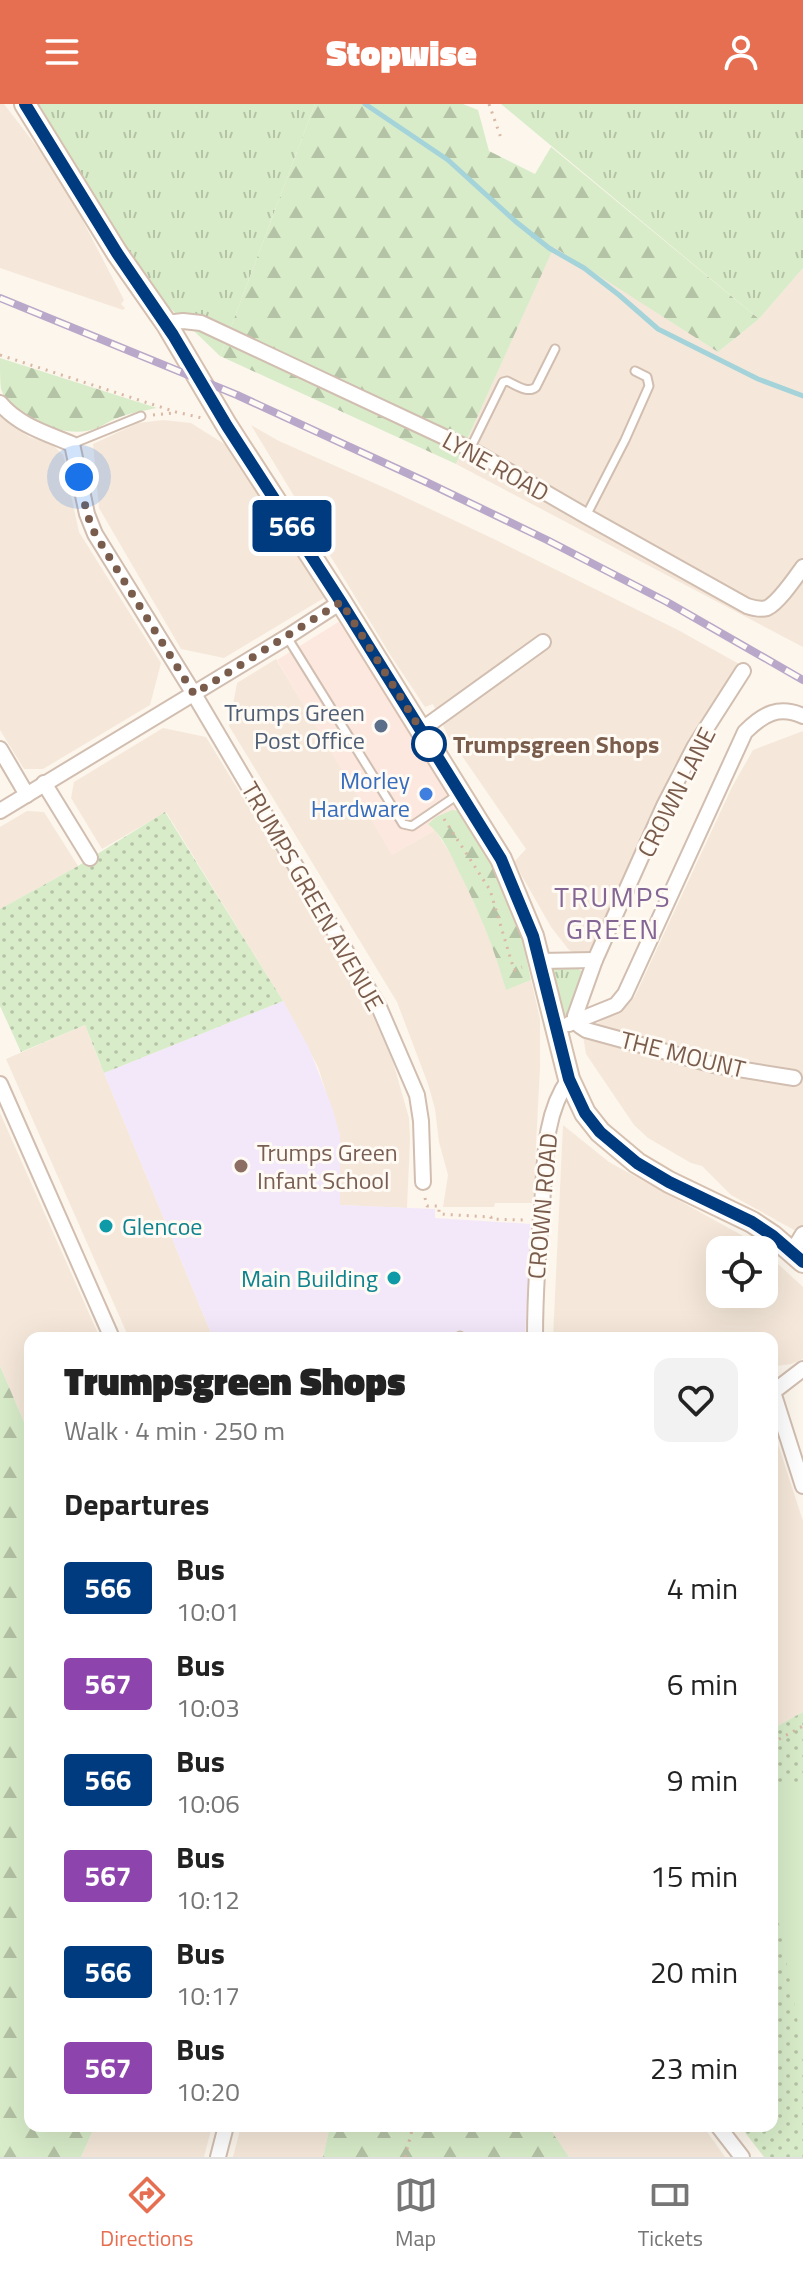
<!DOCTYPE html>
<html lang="en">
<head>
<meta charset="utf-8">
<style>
	:root { --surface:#fff; --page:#f2f2f2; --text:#222; --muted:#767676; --line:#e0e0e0; --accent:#e76f51 }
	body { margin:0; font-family:"Titillium Web",sans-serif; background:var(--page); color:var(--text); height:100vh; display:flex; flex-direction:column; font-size:30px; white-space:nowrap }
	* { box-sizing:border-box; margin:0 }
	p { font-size:26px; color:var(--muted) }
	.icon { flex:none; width:44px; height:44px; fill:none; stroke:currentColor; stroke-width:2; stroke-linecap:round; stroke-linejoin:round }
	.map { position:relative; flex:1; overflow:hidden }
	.sheet { position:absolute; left:24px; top:1228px; width:754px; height:800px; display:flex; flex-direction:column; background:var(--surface); border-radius:16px; box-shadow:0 8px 32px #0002 }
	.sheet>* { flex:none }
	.badge { padding:0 16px; border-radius:6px; font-size:28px; line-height:52px }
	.fabs { position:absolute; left:706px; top:1132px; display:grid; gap:16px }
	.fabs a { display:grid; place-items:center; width:72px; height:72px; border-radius:16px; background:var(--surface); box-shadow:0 8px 32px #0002; font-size:40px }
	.you { position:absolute; width:40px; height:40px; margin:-20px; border:6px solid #fff; border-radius:50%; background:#1a73e8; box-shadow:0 0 0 12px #1a73e833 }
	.map>.badge { position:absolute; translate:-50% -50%; box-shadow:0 0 0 4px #fff }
	h2 { padding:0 40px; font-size:30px; line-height:72px }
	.round { display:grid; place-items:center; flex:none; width:84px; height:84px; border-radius:16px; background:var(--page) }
	.head { display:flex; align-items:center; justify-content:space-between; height:136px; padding:0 40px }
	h1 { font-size:38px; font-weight:800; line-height:60px }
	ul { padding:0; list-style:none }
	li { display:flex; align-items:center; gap:24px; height:96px; padding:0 40px }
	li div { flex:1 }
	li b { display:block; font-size:30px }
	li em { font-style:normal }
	li .badge { min-width:88px; font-weight:700; text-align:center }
	header { display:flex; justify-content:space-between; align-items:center; height:104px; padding:0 40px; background:var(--accent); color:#fff; font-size:36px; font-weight:800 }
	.tab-bar { display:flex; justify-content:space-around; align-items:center; height:112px; border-top:2px solid var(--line); background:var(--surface); font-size:22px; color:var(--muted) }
	.tab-bar a { display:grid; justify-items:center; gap:4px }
	.tab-bar .selected { color:var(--accent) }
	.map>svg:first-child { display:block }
	.residential { fill:#f5e8da }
	.commercial { fill:#fde8e0 }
	.education { fill:#f3e8fa }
	.grass { fill:url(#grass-tufts) }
	.forest { fill:url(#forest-firs) }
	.park { fill:url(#park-dots) }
	.garden { fill:#d8ecc9 }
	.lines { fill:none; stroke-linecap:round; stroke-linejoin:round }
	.stream { stroke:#a5d3da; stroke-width:5 }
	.lane-casing { stroke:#d1beb0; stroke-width:11 }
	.street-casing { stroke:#d1beb0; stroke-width:18 }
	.secondary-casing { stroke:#d6c0b0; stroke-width:24 }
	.path { stroke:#d9b8a5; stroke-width:3; stroke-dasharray:2 6; stroke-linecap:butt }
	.lane { stroke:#fff; stroke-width:7 }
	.street { stroke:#fff; stroke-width:14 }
	.secondary { stroke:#fff; stroke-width:20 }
	.rail-casing { stroke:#b9a8c9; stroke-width:8 }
	.rail { stroke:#fffaf3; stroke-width:5; stroke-dasharray:15; stroke-linecap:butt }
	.line-casing { stroke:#fff; stroke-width:18 }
	.line { stroke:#003b80; stroke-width:12 }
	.walk { stroke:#7a5c4d; stroke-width:8; stroke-dasharray:0 14.4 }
	.service-dot { fill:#5c6f8a; stroke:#fffaf3; stroke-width:3 }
	.stop-dot { fill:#fff; stroke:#003b80; stroke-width:4 }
	.shop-dot { fill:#3f7fe0; stroke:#fffaf3; stroke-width:3 }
	.education-dot { fill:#8d6e63; stroke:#fffaf3; stroke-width:3 }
	.culture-dot { fill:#0f9aa8; stroke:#fffaf3; stroke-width:3 }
	.labels { text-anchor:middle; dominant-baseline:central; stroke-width:6; stroke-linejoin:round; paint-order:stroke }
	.street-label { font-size:24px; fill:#7a5c4d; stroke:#fffaf3 }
	.service-label { font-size:24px; fill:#4e5e75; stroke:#fffaf3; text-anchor:end }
	.stop-label { font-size:24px; font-weight:bold; fill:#7a5c4d; stroke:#fffaf3; text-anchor:start }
	.shop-label { font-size:24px; fill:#366cbe; stroke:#fffaf3; text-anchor:end }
	.education-label { font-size:24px; fill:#785e54; stroke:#fffaf3; text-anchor:start }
	.culture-label { font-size:24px; fill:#0d838f; stroke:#fffaf3; text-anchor:start }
	.quarter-label { font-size:28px; letter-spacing:2px; fill:#846695; stroke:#fffaf3 }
</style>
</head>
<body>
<header><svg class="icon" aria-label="menu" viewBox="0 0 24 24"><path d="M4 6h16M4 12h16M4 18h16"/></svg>Stopwise<svg class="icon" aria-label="person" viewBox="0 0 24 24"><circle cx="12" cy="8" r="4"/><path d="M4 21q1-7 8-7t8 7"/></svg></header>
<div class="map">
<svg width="803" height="2053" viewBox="0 0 803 2053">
	<defs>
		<pattern id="grass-tufts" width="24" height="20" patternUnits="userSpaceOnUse" patternTransform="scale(2)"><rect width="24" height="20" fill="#d8ecc9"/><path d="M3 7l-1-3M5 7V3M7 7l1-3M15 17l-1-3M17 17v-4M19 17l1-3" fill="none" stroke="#b4c2a5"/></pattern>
		<pattern id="forest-firs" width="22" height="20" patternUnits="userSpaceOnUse" patternTransform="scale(2)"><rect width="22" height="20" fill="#d8ecc9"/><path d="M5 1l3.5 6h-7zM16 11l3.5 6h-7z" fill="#b4c2a5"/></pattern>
		<pattern id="park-dots" width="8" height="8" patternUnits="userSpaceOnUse" patternTransform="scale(2)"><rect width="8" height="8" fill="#d8ecc9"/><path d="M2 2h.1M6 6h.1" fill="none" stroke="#b4c2a5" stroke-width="1.8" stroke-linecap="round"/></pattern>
	</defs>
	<rect width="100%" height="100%" fill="#fdf6ec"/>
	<g class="residential">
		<polygon points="0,0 4,0 60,73 124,196 121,200 125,204 123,206 0,164"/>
		<polygon points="554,142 718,248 759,215 803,164 803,543 456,360"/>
		<polygon points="0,312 29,333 53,341 63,351 71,375 71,391 79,428 161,559 150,601 43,665 24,665 0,626"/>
		<polygon points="163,316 191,319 229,343 246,371 249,370 324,494 224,554 181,545 99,404 93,340 138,319"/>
		<polygon points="251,321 279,337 392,387 498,437 678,526 741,561 673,664 605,817 592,844 584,850 576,850 569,846 551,823 514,758 526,745 447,630 433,600 425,603 391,552"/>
		<polygon points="276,555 393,750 435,726 452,752 481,811 507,885 531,876 540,915 540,964 533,1099 495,1099 494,1103 443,1103 448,1071 439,1038 435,1005 428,980 397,898 229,622 237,579"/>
		<polygon points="163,624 206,633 348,865 372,910 393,958 409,1014 410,1036 407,1104 339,1101 340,1032 318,963 283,897 166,708 102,745 71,694 74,678"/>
		<polygon points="803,627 803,1131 731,1091 702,1062 691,1059 648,1034 634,1021 586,950 583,932 593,922 626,902 635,892 732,683 753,646"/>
		<polygon points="27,707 44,708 78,762 0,805 0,723"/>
		<polygon points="85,921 95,947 213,1234 129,1234 6,955"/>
		<polygon points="0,1009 100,1234 30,1234 30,1332 0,1262"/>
		<polygon points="563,1021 609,1058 756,1139 763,1146 720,1146 720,1190 764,1190 764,1147 803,1183 803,1255 791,1260 776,1262 772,1253 772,1234 553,1234"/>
		<polygon points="772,1322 803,1417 803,1608 772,1625"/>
		<polygon points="95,2022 212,2022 204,2053 81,2053"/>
		<polygon points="241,2022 330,2022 323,2053 233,2053"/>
		<polygon points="547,2022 703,2022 725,2053 569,2053"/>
	</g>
	<polygon class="commercial" points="340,517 437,674 459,712 392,751 277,556"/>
	<polygon class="education" points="283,897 309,944 333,1006 340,1032 340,1101 435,1105 435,1114 531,1120 525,1234 213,1234 104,969"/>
	<g class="grass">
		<polygon points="39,0 315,0 220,252 170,204 120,136"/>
		<polygon points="501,0 803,0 803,164 759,215"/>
		<polygon points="577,864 582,867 583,873 571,911 566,913 563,912 551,865"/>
	</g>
	<g class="forest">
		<polygon points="315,0 463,0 478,6 489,47 535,70 551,43 759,215 718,248 554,143 456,360 220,252"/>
		<path d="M0 254 157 304C143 307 128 309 115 315 105 319 97 326 86 327 61 332 10 312 1 285 0 277 0 264 0 254Z"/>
		<path d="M452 706 460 707 468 711 518 815 531 876 506 886C494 844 479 806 459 768 451 751 443 732 428 720L436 713Z"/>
		<polygon points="0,1262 30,1332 30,2022 95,2022 81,2053 0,2053"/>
		<polygon points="330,2022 548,2022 569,2053 323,2053"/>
	</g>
	<g class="park">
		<polygon points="165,708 283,897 104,969 85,921 21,948 0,902 0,805 78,762"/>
		<polygon points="803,1608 803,2053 764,2053 740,2022 772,2022 772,1625"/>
	</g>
	<polygon class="garden" points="803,1678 803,1945 772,1783 772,1684"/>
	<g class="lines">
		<polyline class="stream" points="365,0 448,56 515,117 549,144 584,164 619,191 658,225 758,275 803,292"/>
		<defs>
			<g id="lane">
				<polyline points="72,340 141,312"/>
				<path d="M470 345 503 278 507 277C516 281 528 290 536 283L555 245"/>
				<polyline points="586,412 625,336 649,282 647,273 635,267"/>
				<polyline points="287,533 403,720 412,722 459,690"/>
				<polyline points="460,1234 460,1232"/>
				<polyline points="724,2030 733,2022"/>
			</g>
			<g id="street">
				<path d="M166 219 183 217 201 219 470 345 586 412 747 502C753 504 760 506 767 504 779 498 795 474 803 463"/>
				<path d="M0 299C18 321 46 329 72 340L87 410 95 430 194 590 379 903 417 991 421 1017 423 1078"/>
				<polyline points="743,567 695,642 664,702 595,856 575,912 580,922 586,926 714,961 794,974"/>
				<polyline points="421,626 543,538"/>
				<polyline points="0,645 27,691"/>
				<polyline points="44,679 90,754"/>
				<polyline points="0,707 287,533 341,498"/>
				<polyline points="539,857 595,856"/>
				<path d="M569 920 616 901 625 890 745 628C763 610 779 601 803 612"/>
				<polyline points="0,980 112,1234"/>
				<polyline points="792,1148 803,1130"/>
				<path d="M535 1234C535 1190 538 1146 542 1102 545 1060 543 1011 569 975"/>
				<polyline points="803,1265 773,1288 803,1382"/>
				<polyline points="718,2022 742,2053"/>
				<polyline points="218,2053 226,2022"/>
			</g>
			<polyline id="secondary" points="25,0 117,149 166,219 227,322 341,498 501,755 533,832 569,975 585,1009 600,1028 637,1059 669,1078 752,1118 773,1132 803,1158"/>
		</defs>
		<use href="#lane" class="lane-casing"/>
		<use href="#street" class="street-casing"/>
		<use href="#secondary" class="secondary-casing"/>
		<g class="path">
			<polyline points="489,0 501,34"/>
			<polyline points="0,251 176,308 202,314"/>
			<polyline points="153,311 173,309"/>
			<polyline points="444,715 490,786 514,866 522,863"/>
			<polyline points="425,1094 427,1102 439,1102 439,1110 491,1113 491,1115 525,1116"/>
			<polyline points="772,1639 803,1622"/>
			<polyline points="405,2053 413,2022"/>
		</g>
		<use href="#lane" class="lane"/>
		<use href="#street" class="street"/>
		<use href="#secondary" class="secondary"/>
		<defs>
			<polyline id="rail" points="0,194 237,291 424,377 547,436 667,498 803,576"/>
		</defs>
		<use href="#rail" class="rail-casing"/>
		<use href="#rail" class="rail"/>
	</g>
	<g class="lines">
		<defs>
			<polyline id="line" points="25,0 117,149 173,231 227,322 341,498 501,755 533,832 569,975 585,1009 600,1028 637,1059 669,1078 752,1118 773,1132 803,1158"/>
		</defs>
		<use href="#line" class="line-casing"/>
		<use href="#line" class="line"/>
		<polyline class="walk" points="79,373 87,410 95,430 194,590 341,498 434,647 429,640"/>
	</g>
	<circle class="service-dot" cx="381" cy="622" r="8"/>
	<circle class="stop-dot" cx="429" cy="640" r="16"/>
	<circle class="shop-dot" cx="426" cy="690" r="8"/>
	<circle class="education-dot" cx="241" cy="1062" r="8"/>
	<g class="culture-dot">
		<circle cx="106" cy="1122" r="8"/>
		<circle cx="394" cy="1174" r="8"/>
	</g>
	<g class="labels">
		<g class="street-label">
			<text transform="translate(496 362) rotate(29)">LYNE ROAD</text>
			<text transform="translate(676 688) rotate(-63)">CROWN LANE</text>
			<text transform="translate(313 792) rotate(60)">TRUMPS GREEN AVENUE</text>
			<text transform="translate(683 950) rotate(14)">THE MOUNT</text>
			<text transform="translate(542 1102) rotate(-85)">CROWN ROAD</text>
		</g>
		<g class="service-label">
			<text x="365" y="608">Trumps Green<tspan x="365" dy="28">Post Office</tspan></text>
		</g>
		<g class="stop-label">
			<text x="453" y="640">Trumpsgreen Shops</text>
		</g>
		<g class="shop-label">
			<text x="410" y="676">Morley<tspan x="410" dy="28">Hardware</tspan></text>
		</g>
		<g class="education-label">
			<text x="257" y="1048">Trumps Green<tspan x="257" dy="28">Infant School</tspan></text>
		</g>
		<g class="culture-label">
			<text x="122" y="1122">Glencoe</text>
			<text x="378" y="1174" text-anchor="end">Main Building</text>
		</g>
		<g class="quarter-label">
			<text x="613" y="792">TRUMPS<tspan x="613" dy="32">GREEN</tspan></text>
		</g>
	</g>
</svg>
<div class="fabs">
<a><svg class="icon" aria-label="locate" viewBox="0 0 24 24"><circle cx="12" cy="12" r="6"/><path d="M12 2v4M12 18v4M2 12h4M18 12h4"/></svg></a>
</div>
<div class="you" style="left:79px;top:373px"></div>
<b class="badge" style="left:292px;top:422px;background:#003b80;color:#fff">566</b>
<section class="sheet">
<div class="head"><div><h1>Trumpsgreen Shops</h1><p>Walk · 4 min · 250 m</p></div><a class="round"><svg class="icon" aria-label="heart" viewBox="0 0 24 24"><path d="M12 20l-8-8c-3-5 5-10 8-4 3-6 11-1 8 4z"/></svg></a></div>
<h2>Departures</h2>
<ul>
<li><span class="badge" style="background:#003b80;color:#fff">566</span><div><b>Bus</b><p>10:01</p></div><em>4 min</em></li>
<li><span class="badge" style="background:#8e44ad;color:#fff">567</span><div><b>Bus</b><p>10:03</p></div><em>6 min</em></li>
<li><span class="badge" style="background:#003b80;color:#fff">566</span><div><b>Bus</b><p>10:06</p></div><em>9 min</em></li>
<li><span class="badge" style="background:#8e44ad;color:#fff">567</span><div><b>Bus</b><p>10:12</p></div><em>15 min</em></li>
<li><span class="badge" style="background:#003b80;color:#fff">566</span><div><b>Bus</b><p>10:17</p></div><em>20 min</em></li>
<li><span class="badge" style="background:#8e44ad;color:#fff">567</span><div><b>Bus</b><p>10:20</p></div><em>23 min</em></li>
</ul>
</section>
</div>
<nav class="tab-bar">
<a class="selected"><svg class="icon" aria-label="directions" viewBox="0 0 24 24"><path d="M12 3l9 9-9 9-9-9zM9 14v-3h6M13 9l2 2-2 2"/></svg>Directions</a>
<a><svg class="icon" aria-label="map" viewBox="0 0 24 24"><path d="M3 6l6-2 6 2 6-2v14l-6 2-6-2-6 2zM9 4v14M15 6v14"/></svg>Map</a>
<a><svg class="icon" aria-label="tickets" viewBox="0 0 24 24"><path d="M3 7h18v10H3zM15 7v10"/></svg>Tickets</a>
</nav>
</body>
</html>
